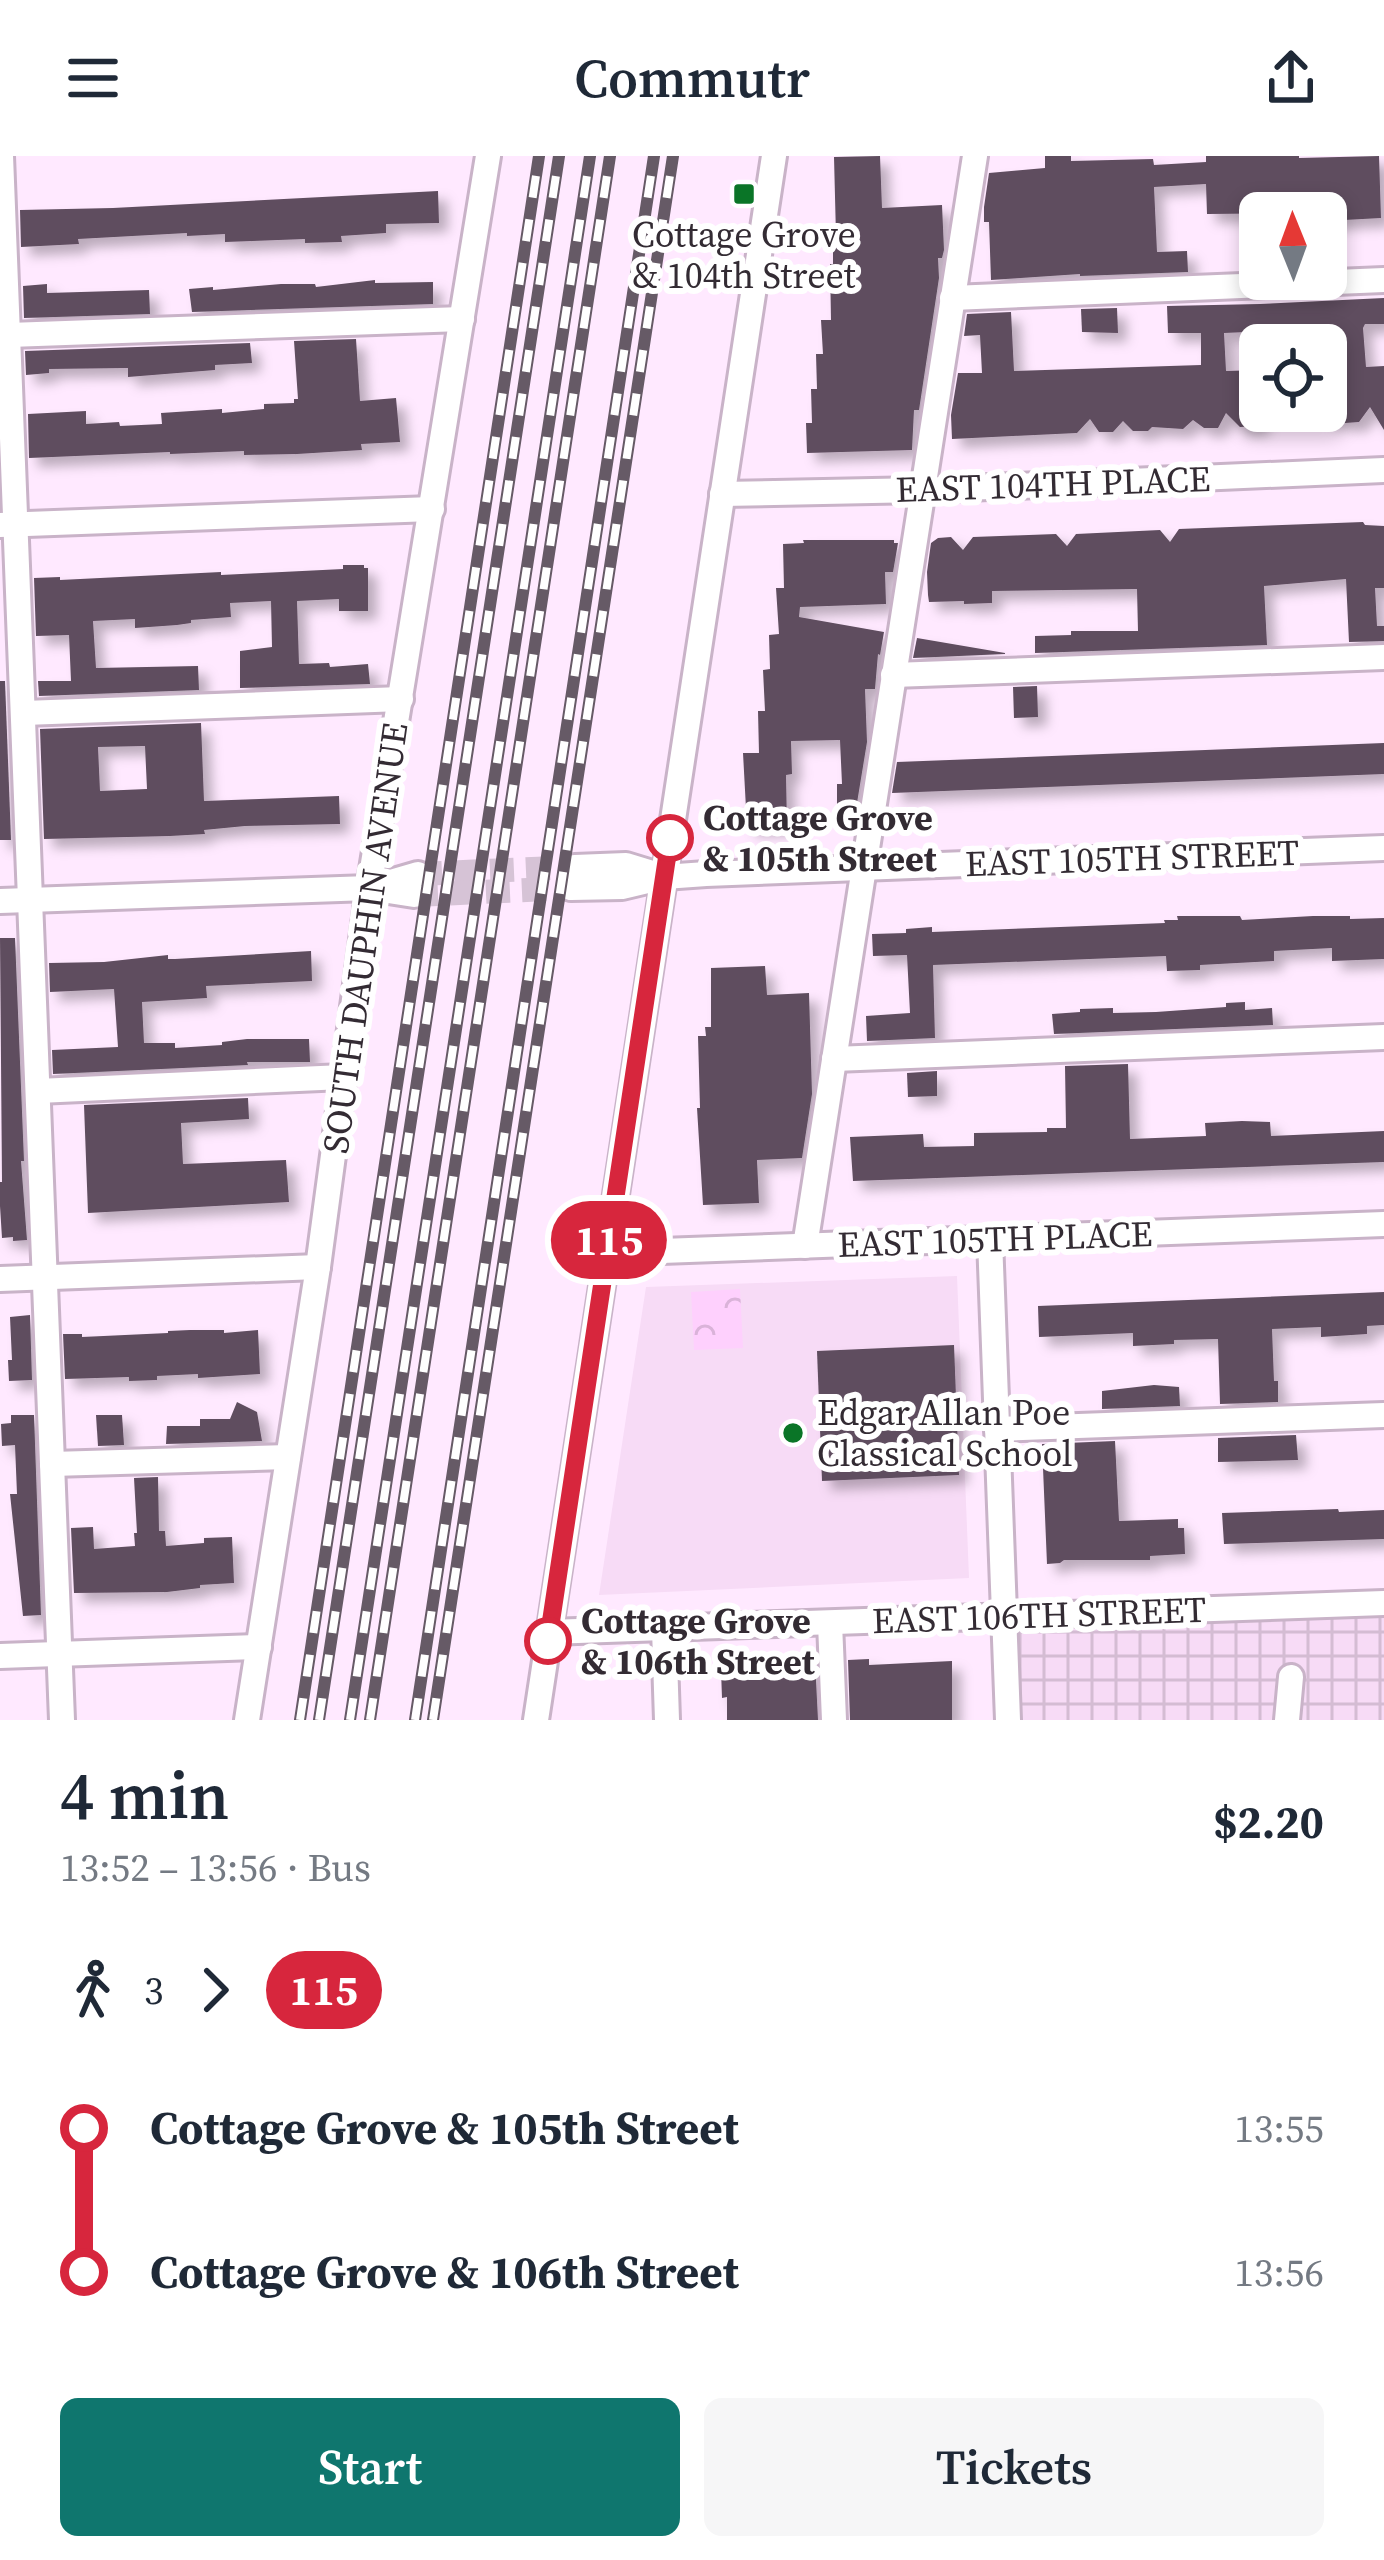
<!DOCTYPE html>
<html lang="en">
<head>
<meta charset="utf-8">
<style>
	:root { --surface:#fff; --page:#f6f6f7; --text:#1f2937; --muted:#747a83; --accent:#0f766e }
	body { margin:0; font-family:"Source Serif 4",serif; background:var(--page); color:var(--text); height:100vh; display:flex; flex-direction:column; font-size:45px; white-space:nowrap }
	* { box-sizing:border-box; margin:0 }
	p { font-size:39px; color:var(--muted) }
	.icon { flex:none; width:66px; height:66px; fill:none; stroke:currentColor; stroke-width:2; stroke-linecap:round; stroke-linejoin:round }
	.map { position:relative; height:1564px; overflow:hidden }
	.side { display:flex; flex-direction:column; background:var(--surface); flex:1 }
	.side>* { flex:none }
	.badge { padding:0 24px; border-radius:39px; font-size:42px; line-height:78px }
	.needle { width:78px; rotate:359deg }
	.fabs { position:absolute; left:1239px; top:36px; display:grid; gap:24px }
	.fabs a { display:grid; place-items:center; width:108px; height:108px; border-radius:18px; background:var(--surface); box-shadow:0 6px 18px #0003; font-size:60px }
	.map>.badge { position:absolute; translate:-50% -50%; box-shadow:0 0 0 6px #fff }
	.legs { display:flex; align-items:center; gap:18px; height:132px; padding:0 60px; font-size:39px }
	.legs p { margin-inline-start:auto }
	.summary { display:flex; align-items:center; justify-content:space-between; height:204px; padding:0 60px }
	h1 { font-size:66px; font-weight:600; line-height:90px }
	.button { display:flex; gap:24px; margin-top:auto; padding:24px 60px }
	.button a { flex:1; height:138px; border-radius:18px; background:var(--accent); color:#fff; font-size:48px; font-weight:600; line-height:138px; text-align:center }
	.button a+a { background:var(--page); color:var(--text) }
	ul { padding:0 60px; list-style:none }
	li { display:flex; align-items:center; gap:42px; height:144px; font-size:45px }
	li i { display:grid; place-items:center; width:18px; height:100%; margin:0 15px; background:currentColor }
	li i::after { content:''; width:30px; height:30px; margin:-15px; border:9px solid; border-radius:50%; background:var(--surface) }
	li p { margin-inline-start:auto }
	li:first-child i { background:linear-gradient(#0000 50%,currentColor 0) }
	li:last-child i { background:linear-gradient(currentColor 50%,#0000 0) }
	header { display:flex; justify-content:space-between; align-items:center; height:156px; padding:0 60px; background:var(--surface); font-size:54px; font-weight:600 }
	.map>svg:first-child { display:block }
	.built { fill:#f7dbf6 }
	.industrial { fill:url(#industrial-grid) }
	.forest { fill:url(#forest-crowns) }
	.building { fill:#5f4d5f; fill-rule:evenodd; filter:url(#shadow) }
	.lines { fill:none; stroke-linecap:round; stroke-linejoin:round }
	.minor-tunnel { stroke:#d6c3d6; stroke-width:24; stroke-dasharray:24 12; stroke-linecap:butt }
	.minor-casing { stroke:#c9b3c8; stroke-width:30 }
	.minor { stroke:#fff; stroke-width:24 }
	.rail-casing { stroke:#665a66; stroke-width:12 }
	.rail { stroke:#fff; stroke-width:8; stroke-dasharray:22; stroke-linecap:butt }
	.line-1-casing { stroke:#fff; stroke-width:27 }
	.line-1 { stroke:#d7263d; stroke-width:18 }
	.poi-dot { fill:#0a7527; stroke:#fff; stroke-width:4.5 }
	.stop-1-dot { fill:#fff; stroke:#d7263d; stroke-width:6 }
	.labels { text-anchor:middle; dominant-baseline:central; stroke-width:12; stroke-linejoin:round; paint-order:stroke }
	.poi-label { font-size:36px; fill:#332b33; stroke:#fff }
	.street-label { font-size:36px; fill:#332b33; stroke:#fff }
	.stop-label { font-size:36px; font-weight:bold; fill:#332b33; stroke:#fff; text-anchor:start }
</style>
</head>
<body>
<header><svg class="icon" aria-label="menu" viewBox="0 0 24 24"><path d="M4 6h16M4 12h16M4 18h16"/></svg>Commutr<svg class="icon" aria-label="share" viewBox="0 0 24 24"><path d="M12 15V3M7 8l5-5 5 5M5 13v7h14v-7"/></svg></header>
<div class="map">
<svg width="1384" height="1564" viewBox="0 0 1384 1564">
	<defs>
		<pattern id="industrial-grid" width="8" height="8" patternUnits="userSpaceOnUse" patternTransform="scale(3)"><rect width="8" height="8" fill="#f7dbf6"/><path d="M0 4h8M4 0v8" fill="none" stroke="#d4bcd3"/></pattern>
		<pattern id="forest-crowns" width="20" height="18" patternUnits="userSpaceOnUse" patternTransform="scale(3)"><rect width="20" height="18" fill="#fed0fd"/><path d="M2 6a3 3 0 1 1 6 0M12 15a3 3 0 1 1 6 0" fill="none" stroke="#dab3d9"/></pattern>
		<filter id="shadow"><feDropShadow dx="9" dy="9" stdDeviation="6" flood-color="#0004"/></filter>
	</defs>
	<rect width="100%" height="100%" fill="#ffe9ff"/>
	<polygon class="built" points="957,1120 969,1422 599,1439 646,1131"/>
	<polygon class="industrial" points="1384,1443 1384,1564 1012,1564 1007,1458"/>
	<polygon class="forest" points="740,1133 743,1192 694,1194 691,1136"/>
	<g class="building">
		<polygon points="880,0 882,52 942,49 944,94 942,102 938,102 939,122 919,254 914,254 912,294 807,297 806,267 812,267 811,233 817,233 816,198 823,198 821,164 831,164 830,108 833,108 833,80 836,80 834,1"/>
		<polygon points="1045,0 1071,0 1071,5 1153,3 1154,9 1206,6 1206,0 1299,0 1299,2 1379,0 1381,62 1326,65 1326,57 1207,58 1206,28 1154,31 1157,96 1187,95 1188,116 1080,120 1080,118 991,124 989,66 984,66 984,51 989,17 1045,12"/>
		<polygon points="438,35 439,67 386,68 386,77 341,80 342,86 305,87 305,83 225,86 225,78 187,80 187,77 78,83 79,88 21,91 20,54 113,52"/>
		<polygon points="375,124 375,127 433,126 433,148 192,156 189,133 213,131 213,134 281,128 315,128 316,131"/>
		<polygon points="47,128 47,137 149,134 150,158 24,162 23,130"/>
		<polygon points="1384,142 1384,168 1365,168 1363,172 1366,211 1384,210 1384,274 1370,251 1359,266 1345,267 1341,263 1326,265 1326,187 1271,189 1269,175 1224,177 1226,215 1260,214 1260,270 1240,271 1226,257 1218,272 1204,272 1193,264 1183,273 1152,271 1148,275 1133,275 1123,265 1113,276 1099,276 1090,263 1077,277 952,283 951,259 958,217 982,217 980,179 964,180 967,158 1011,156 1014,215 1201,209 1201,177 1168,177 1167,150 1260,148"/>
		<polygon points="1117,152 1118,177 1082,176 1081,153"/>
		<polygon points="356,183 360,245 396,242 400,286 361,288 362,294 297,298 244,299 244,295 170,298 170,296 29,302 28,258 86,255 86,268 119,266 120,270 162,268 161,257 222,253 222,257 264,253 264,248 294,247 294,243 298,243 294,185"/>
		<polygon points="250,187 252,207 215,209 215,214 128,221 128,212 49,213 49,217 26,219 25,195"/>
		<polygon points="1363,366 1365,369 1384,370 1384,432 1375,432 1377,470 1384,470 1384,485 1349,486 1346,423 1264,430 1267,489 1035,497 1035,480 1071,479 1071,475 1138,475 1137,433 992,435 992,447 964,448 964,445 929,446 928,439 927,416 931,387 938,382 951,381 963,394 973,381 1056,378 1067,390 1076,378 1160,374 1170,386 1179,373"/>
		<polygon points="803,384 894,384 894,387 898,387 893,416 885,416 886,448 800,451 799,461 884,476 880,499 878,498 875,533 865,533 867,586 856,653 837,653 837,628 842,628 840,584 791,585 792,618 786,619 787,670 747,671 743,597 759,597 758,555 765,555 763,514 770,513 769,479 779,478 776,432 784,432 783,388 804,387"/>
		<polygon points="343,409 364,409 364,412 368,412 368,455 339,455 339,443 297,445 299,508 329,507 330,511 368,508 370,528 240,532 240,495 272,491 271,445 230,447 231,461 191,464 191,467 177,469 135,472 135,463 93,465 96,512 198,510 199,534 39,540 38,525 71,525 69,479 36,480 34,422 60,421 60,424 221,416 221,419 343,413"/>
		<polygon points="917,482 1005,497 1005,498 913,502"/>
		<polygon points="0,525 5,525 11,684 0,684"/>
		<polygon points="1037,530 1038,561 1014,562 1013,531"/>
		<path d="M201 567 204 645 339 640 340 668 245 670 204 674 205 678 170 680 44 683 40 573ZM145 590 147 633 100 635 98 591Z"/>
		<polygon points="1384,587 1384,618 892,637 897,606"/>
		<polygon points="1177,760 1240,760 1242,764 1313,760 1350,760 1350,763 1384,762 1384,803 1332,805 1332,792 1274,795 1274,805 1200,809 1200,814 1167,815 1166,800 933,809 935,882 867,885 866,860 910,857 907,799 873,800 872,778 906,777 906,773 932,771 932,776 1165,767 1164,764 1178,764"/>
		<polygon points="0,782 15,782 24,1005 21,1005 27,1084 13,1085 13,1081 2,1082 0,1050 0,1026 2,1026"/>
		<polygon points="311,795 312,825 206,830 207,842 142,846 144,887 175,887 175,892 222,889 222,886 247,883 309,883 310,906 247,906 248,909 53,918 52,894 118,891 114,833 50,836 49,807 104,806 168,799 168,803 175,803"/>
		<polygon points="765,810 767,839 809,837 812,938 802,1002 757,1004 759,1047 703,1049 697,952 700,952 698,880 706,880 705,871 711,871 711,812"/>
		<polygon points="1245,846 1245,854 1272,852 1273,869 1054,878 1052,858 1080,856 1080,853 1113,852 1113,857 1156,856 1226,851 1226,847"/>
		<polygon points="1128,908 1130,983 1206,980 1205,967 1242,965 1270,966 1271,980 1384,975 1384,1006 853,1025 850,981 923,978 924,991 974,990 974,977 1047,976 1047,972 1066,972 1065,910"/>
		<polygon points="937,915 937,940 908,941 907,917"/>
		<polygon points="248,942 249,963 181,967 183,1008 286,1004 289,1046 88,1057 84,949"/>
		<polygon points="1384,1136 1384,1169 1367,1170 1367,1178 1321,1181 1321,1171 1272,1173 1274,1225 1278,1225 1278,1246 1220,1248 1218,1183 1174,1184 1174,1188 1133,1190 1133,1177 1039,1181 1038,1150"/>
		<polygon points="30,1159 32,1224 9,1225 8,1204 12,1204 10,1161"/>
		<polygon points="190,1174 224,1174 224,1177 258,1174 260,1218 198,1222 198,1218 157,1220 157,1224 129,1225 129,1221 65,1223 63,1178 82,1178 82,1181 168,1177 168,1175"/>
		<polygon points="954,1189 959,1319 822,1325 817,1195"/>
		<polygon points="1154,1229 1179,1231 1180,1250 1102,1253 1102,1235"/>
		<polygon points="237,1246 257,1256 262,1285 166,1288 167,1270 200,1270 200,1263 230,1263"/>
		<polygon points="11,1259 34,1259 41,1459 23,1460 10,1338 17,1338 15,1289 2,1290 1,1268 11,1267"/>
		<polygon points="96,1259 122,1259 124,1289 98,1290"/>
		<polygon points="1296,1279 1298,1304 1218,1306 1218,1282"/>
		<polygon points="1115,1285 1119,1365 1178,1363 1178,1372 1184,1372 1185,1398 1150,1400 1150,1404 1064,1404 1060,1407 1047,1408 1042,1288"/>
		<polygon points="158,1321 159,1375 165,1375 166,1390 204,1387 204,1382 232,1381 234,1427 200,1429 200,1432 167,1436 74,1437 71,1372 93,1371 94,1393 135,1390 134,1377 137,1377 134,1322"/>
		<polygon points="1338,1353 1339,1356 1384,1354 1384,1383 1224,1388 1222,1357"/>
		<polygon points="869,1503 869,1509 952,1505 952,1564 850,1564 848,1504"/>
		<polygon points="802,1505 815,1505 818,1564 727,1564 727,1541 722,1542 721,1514 802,1511"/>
	</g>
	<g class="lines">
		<g class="minor-tunnel">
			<polyline points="418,718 575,711"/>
			<polyline points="414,739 571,732"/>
		</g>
		<defs>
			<g id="minor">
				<polyline points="1,0 62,1564"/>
				<polyline points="952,142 1384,124"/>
				<polyline points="9,179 462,163"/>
				<polyline points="722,338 921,334 1384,314"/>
				<polyline points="0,369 432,353"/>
				<polyline points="893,519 1384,501"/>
				<polyline points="24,557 401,543"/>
				<polyline points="575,711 626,709 662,720"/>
				<polyline points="377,730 418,718"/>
				<polyline points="571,732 622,731 664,721 706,718 1384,692"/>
				<polyline points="0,745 369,732 414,739"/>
				<polyline points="834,903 1384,881"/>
				<polyline points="38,935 343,921"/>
				<polyline points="990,1083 1008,1564"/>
				<polyline points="805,1090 975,0"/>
				<polyline points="607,1097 1384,1068"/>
				<polyline points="0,1123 318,1111"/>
				<polyline points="997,1273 1384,1259"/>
				<polyline points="52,1308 288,1301"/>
				<polyline points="830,1467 834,1564"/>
				<polyline points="664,1472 667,1564"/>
				<polyline points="549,1476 1384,1447"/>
				<polyline points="0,1500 259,1491"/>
				<polyline points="247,1564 318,1111 369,732 488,0"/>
				<polyline points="536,1564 774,0"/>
				<polyline points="1287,1564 1291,1521"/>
			</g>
		</defs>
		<use href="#minor" class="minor-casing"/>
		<use href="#minor" class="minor"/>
		<defs>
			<g id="rail">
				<polyline points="300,1564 539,0"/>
				<polyline points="319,1564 559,0"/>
				<polyline points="350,1564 590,0"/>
				<polyline points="370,1564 610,0"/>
				<polyline points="415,1564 654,0"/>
				<polyline points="433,1564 673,0"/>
			</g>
		</defs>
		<use href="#rail" class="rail-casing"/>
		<use href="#rail" class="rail"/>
	</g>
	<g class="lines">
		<defs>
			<polyline id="line-1" points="548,1485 670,682"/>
		</defs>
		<use href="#line-1" class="line-1-casing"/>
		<use href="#line-1" class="line-1"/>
	</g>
	<g class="poi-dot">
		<rect x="732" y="26" width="24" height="24" rx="6"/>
		<circle cx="793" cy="1277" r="12"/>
	</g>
	<g class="stop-1-dot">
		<circle cx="670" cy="682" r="21"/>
		<circle cx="548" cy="1485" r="21"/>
	</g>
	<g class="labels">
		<g class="poi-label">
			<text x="744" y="78">Cottage Grove<tspan x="744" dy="41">&amp; 104th Street</tspan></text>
			<text x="817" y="1256" text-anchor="start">Edgar Allan Poe<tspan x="817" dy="41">Classical School</tspan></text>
		</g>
		<g class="street-label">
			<text transform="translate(1053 328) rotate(-2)">EAST 104TH PLACE</text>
			<text transform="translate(1132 702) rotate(-2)">EAST 105TH STREET</text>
			<text transform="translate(365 782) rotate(-82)">SOUTH DAUPHIN AVENUE</text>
			<text transform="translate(995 1083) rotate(-2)">EAST 105TH PLACE</text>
			<text transform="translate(1039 1459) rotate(-2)">EAST 106TH STREET</text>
		</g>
		<g class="stop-label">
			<text x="703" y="661">Cottage Grove<tspan x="703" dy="41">&amp; 105th Street</tspan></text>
			<text x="581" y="1464">Cottage Grove<tspan x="581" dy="41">&amp; 106th Street</tspan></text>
		</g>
	</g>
</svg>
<div class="fabs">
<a><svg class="needle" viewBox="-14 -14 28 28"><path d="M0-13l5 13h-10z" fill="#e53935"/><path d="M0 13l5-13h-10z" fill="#747a83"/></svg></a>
<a><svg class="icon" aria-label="locate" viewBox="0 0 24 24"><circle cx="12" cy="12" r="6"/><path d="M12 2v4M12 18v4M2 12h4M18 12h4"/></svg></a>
</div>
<b class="badge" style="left:609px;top:1084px;background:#d7263d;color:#fff">115</b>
</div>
<section class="side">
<div class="summary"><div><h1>4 min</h1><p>13:52 – 13:56 · Bus</p></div><b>$2.20</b></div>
<div class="legs"><svg class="icon" aria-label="walk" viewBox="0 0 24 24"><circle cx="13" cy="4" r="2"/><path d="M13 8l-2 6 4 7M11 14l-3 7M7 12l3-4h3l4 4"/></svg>3<svg class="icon" aria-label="forward" viewBox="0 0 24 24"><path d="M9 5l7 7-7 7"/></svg><b class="badge" style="background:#d7263d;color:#fff">115</b></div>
<ul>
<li><i style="color:#d7263d"></i><b>Cottage Grove &amp; 105th Street</b><p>13:55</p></li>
<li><i style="color:#d7263d"></i><b>Cottage Grove &amp; 106th Street</b><p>13:56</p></li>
</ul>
<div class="button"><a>Start</a><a>Tickets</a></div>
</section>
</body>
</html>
